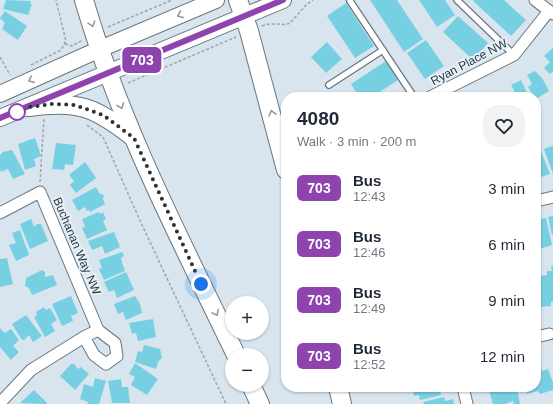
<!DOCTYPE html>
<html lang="en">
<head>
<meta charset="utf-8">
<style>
	:root { --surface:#fff; --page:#f2f2f3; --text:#1f2937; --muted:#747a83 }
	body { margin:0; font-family:Arial,sans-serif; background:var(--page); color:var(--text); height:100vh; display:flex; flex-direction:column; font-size:15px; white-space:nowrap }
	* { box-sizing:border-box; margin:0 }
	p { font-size:13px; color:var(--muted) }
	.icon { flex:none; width:22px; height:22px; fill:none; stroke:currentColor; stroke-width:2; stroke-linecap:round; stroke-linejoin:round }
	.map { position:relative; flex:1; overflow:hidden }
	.panel { position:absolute; left:281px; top:92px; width:260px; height:300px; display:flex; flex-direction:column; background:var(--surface); border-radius:16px; box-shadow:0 1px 3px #0004 }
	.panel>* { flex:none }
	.badge { padding:0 8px; border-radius:6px; font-size:14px; line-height:26px }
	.buttons { position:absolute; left:225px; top:296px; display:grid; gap:8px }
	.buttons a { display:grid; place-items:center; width:44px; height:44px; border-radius:50%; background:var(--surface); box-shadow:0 1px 3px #0004; font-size:20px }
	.you { position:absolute; width:20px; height:20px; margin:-10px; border:3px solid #fff; border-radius:50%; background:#1a73e8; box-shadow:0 0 0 6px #1a73e833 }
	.map>.badge { position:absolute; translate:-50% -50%; box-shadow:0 0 0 2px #fff }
	.round { display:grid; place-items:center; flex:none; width:42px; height:42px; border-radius:16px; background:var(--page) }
	.summary { display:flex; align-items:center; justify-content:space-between; height:68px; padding:0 16px }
	h1 { font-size:19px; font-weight:800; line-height:30px }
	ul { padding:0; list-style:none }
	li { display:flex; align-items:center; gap:12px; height:56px; padding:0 16px }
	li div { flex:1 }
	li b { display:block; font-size:15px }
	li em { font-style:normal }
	li .badge { min-width:44px; font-weight:700; text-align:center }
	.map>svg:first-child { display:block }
	.building { fill:#77d0e2 }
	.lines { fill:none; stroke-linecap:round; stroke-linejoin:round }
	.lane-casing { stroke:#6a757d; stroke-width:8 }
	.street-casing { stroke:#6a757d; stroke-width:13 }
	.secondary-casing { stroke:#6a757d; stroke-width:18 }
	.primary-casing { stroke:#6a757d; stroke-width:20 }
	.path { stroke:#9ba5ac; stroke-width:1.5; stroke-dasharray:3 2; stroke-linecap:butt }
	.lane { stroke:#fff; stroke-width:5.5 }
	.street { stroke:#fff; stroke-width:11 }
	.secondary { stroke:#fff; stroke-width:16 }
	.primary { stroke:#fff; stroke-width:18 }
	.oneway { stroke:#96999a }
	.line-casing { stroke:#fff; stroke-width:9 }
	.line { stroke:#8e44ad; stroke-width:6 }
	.walk { stroke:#2e3336; stroke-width:4; stroke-dasharray:0 7.2 }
	.stop-dot { fill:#fff; stroke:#8e44ad; stroke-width:2 }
	.labels { text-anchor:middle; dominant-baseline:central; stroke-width:4; stroke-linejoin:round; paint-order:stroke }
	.street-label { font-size:12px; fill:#2e3336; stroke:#e5f2fb }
</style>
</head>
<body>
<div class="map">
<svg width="553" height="404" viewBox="0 0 553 404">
	<rect width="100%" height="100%" fill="#d8e5ee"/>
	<g class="building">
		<polygon points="6,0 31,1 30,4 32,4 28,15 3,9"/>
		<polygon points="370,0 397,0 423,39 404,52"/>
		<polygon points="419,0 445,0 455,15 437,27"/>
		<polygon points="474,0 504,0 526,20 511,36 473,1"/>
		<polygon points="346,3 374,46 355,58 327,16"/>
		<polygon points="5,11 27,26 18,40 2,29 5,23 0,18"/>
		<polygon points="458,16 488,43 473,60 443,32"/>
		<polygon points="426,40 444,66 425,79 407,53"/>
		<polygon points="327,42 342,59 326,73 311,57"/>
		<polygon points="553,48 553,71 550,74 544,68 550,62 544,56"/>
		<polygon points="386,61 398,80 372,97 359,97 351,84"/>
		<polygon points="535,71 542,78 549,91 536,99 528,87 532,84 527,75"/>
		<polygon points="521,80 529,97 509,97 516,94 511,85"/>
		<polygon points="35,138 41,156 34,159 36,166 25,170 18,144"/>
		<polygon points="56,143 76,145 73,165 65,164 64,170 52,169"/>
		<polygon points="539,146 550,174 541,177 538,169 536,170 536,148"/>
		<polygon points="552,146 553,146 553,174 544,149"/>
		<polygon points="12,150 25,174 13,179 8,169 1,172 0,169 0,155 3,152"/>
		<polygon points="85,162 96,178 76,193 70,185 74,181 69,175"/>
		<polygon points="96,187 100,194 104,195 103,199 105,204 90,212 89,210 87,211 85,207 78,211 72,200"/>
		<polygon points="99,212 100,214 103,212 106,219 103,221 107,230 87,239 82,228 85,227 82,219"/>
		<polygon points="553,216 553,235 552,235 548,217"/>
		<polygon points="546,218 552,245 537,250 536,230 538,229 536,220"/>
		<polygon points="31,219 34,227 37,224 41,224 48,241 30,249 20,224"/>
		<polygon points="20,230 29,255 16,261 9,245 16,243 12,233"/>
		<polygon points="114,232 120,247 105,254 102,246 92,250 88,241"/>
		<polygon points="122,252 124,256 121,258 122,263 125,271 104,280 99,269 102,268 99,260"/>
		<polygon points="7,258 13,284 0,287 0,259"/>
		<polygon points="551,266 553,266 553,301 551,302 551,306 541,307 540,298 537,298 536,276 547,275 547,271 552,271"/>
		<polygon points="42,270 45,272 45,277 53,275 57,285 32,295 29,288 25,286 26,278"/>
		<polygon points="126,272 134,290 117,298 114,290 109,292 104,282"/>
		<polygon points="71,296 78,313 71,316 73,321 62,326 52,304"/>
		<polygon points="135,296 140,304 142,313 126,320 123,312 118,314 114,304"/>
		<polygon points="44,307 46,310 50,308 57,320 51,324 55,331 45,337 34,317 37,315 36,312"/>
		<polygon points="26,315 42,336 33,342 29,335 24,340 22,340 12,324"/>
		<polygon points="153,319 156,337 138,341 136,333 132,334 129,323"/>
		<polygon points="0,328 5,333 11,329 19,340 13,346 19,352 11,360 0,347"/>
		<polygon points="144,345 160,349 162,358 158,362 156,369 135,362 138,351 142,352"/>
		<polygon points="540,362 542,371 548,369 553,383 553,390 540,394 538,391 527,394 524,387 536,387 536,364"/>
		<polygon points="135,363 158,379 147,395 131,385 135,377 129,374"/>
		<polygon points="71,364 74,364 78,369 81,367 89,374 75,390 60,376"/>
		<polygon points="95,378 106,381 99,404 87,404 88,402 80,399 84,384 93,387"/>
		<polygon points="121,379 122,387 128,387 130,403 112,403 108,381"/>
		<polygon points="416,387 451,387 451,388 440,390 441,395 420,400 419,395 414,396 413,391 417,390"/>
		<polygon points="488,387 517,387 520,404 514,404 513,401 505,404 493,404"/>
		<polygon points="34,390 47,403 46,404 20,403"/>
		<polygon points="444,397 445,401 453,399 454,404 424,404 423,402"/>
	</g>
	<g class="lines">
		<defs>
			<g id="lane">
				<polyline points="457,0 514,55"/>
				<polyline points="350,1 414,97"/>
				<polyline points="329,85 383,50"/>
			</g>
			<g id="street">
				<polyline points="535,0 553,14"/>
				<polyline points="430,97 514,55 549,11"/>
				<polyline points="536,201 553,197"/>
				<polyline points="0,213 40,192 98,330 84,337 31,370 0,403"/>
				<polyline points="84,337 94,355 106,364 117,356 115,343 98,330"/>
				<polyline points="536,337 549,334"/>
				<polyline points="463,387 467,404"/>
			</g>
			<g id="secondary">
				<polyline points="0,94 100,49 216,0"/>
				<polyline points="0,118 283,0"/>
			</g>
			<g id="primary">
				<path d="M84 0C120 124 180 239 236 355"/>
				<polyline points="238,0 249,31 286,170"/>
				<path d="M29 107C78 100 95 107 133 137"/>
				<polyline points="251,385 260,404"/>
				<polyline points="338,387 342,404"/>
			</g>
		</defs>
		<use href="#lane" class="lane-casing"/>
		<use href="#street" class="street-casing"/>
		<use href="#secondary" class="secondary-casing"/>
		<use href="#primary" class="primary-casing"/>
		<g class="path">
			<path d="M262 26C273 21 282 27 290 23L306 5 313 0"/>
			<polyline points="108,27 172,0"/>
			<polyline points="65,44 72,46 83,40"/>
			<polyline points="0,57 10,75"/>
			<polyline points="31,65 61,50 66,41 56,0"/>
			<polyline points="128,83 236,37"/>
			<polyline points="87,125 103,137 142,225 226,404"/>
			<polyline points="40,182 44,118"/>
		</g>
		<use href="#lane" class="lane"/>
		<use href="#street" class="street"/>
		<use href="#secondary" class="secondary"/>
		<use href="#primary" class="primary"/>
	</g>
	<defs><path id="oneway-chevron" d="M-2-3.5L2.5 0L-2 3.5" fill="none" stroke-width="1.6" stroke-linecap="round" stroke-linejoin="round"/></defs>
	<g class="oneway">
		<use href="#oneway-chevron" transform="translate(180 15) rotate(157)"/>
		<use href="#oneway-chevron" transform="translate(92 24) rotate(72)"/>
		<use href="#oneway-chevron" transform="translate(31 80) rotate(156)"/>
		<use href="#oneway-chevron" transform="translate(121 106) rotate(68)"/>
		<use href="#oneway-chevron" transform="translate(272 113) rotate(-104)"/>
		<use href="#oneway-chevron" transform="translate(216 313) rotate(63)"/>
	</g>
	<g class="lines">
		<defs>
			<polyline id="line" points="0,118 283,0"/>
		</defs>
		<use href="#line" class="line-casing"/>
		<use href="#line" class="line"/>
		<polyline class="walk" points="17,112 29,107 52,104 75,105 103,115 134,138 201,284"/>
	</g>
	<circle class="stop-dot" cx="17" cy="112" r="8"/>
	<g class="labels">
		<g class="street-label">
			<text transform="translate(469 62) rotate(-28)">Ryan Place NW</text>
			<text transform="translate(77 246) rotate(67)">Buchanan Way NW</text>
		</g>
	</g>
</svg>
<div class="buttons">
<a>+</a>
<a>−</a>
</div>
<div class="you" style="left:201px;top:284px"></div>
<b class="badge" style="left:142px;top:60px;background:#8e44ad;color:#fff">703</b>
<section class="panel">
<div class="summary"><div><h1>4080</h1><p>Walk · 3 min · 200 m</p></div><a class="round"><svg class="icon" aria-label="heart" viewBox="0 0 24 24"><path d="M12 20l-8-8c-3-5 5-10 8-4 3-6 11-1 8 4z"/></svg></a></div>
<ul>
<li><span class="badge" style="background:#8e44ad;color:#fff">703</span><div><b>Bus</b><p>12:43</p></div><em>3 min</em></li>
<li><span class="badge" style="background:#8e44ad;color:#fff">703</span><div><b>Bus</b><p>12:46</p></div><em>6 min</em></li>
<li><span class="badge" style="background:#8e44ad;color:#fff">703</span><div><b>Bus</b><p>12:49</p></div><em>9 min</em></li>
<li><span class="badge" style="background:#8e44ad;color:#fff">703</span><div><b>Bus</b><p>12:52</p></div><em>12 min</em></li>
</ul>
</section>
</div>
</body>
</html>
